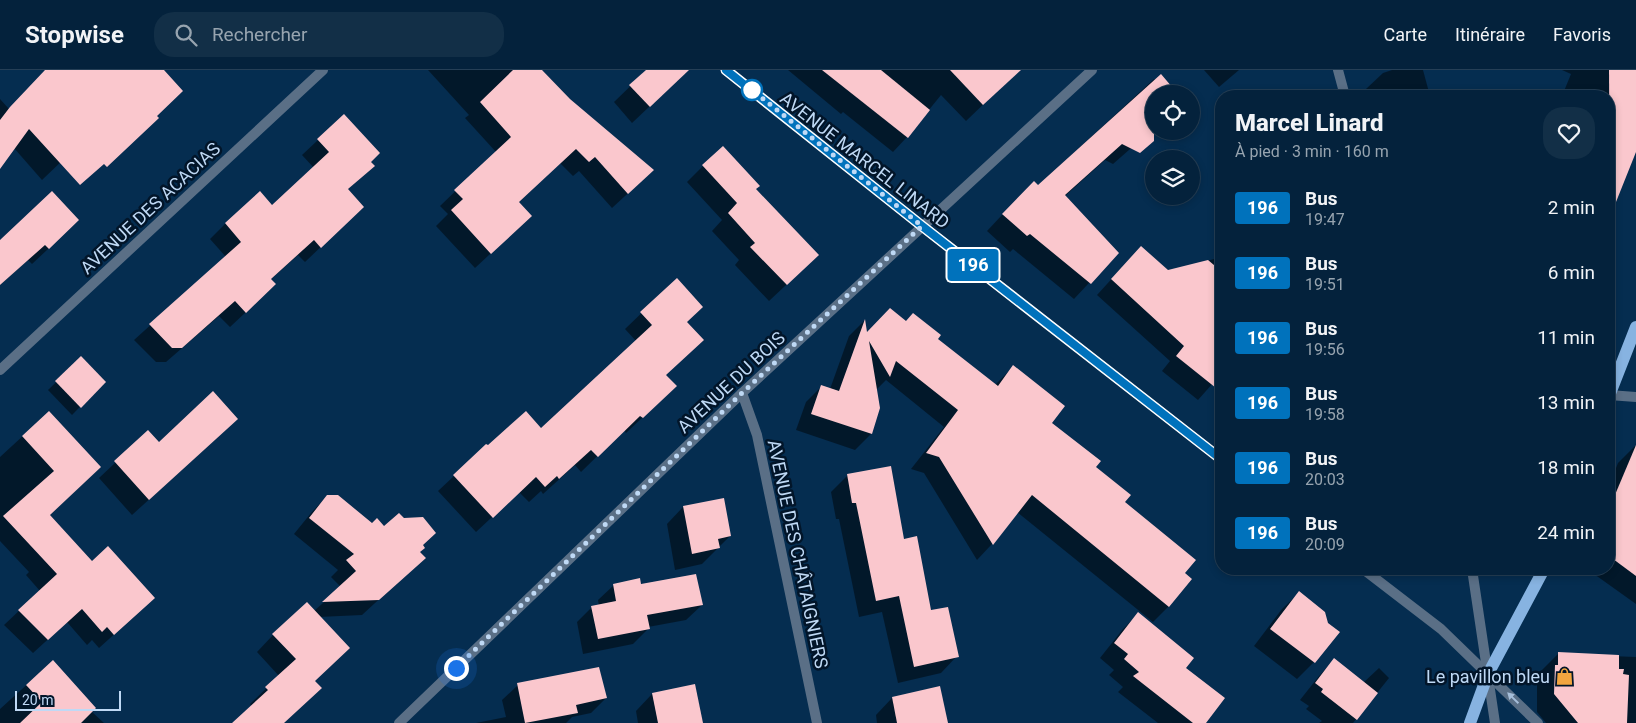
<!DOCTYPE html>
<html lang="fr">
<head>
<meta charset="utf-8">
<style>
	:root { --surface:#04223c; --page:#122f47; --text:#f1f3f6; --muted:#97a4af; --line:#253f56 }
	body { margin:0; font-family:Roboto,sans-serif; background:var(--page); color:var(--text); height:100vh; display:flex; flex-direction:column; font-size:19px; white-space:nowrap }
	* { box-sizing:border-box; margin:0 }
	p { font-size:16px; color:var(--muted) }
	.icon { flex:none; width:28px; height:28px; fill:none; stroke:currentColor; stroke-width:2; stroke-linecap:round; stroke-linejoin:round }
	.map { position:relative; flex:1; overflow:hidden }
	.drawer { position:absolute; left:1215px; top:20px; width:400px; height:485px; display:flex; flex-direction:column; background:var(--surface); border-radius:20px; box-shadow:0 2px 8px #0003,0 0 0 1px var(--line) }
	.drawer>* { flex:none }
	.badge { padding:0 10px; border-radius:4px; font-size:18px; line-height:32px }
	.buttons { position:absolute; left:1145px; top:15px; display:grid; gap:10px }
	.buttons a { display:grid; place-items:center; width:55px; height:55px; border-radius:50%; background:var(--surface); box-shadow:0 2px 8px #0003,0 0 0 1px var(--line); font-size:25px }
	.scale { position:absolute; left:15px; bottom:12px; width:106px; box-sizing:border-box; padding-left:5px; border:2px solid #bfd9f5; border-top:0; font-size:14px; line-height:18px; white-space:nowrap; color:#bfd9f5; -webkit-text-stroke:4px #021529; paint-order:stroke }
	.you { position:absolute; width:25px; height:25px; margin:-12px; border:4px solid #fff; border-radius:50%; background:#1a73e8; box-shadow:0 0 0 8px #1a73e833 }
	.map>.badge { position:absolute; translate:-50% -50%; box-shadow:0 0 0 2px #fff }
	.round { display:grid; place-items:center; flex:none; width:52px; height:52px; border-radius:20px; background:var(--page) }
	.head { display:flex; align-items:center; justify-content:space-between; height:85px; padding:0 20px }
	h1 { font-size:24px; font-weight:800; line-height:38px }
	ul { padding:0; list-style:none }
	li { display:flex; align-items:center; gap:15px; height:65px; padding:0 20px }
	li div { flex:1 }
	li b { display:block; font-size:19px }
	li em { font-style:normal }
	li .badge { min-width:55px; font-weight:700; text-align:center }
	header { display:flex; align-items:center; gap:30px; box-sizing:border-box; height:70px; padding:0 25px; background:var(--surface); border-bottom:1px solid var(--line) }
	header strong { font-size:24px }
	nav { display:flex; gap:28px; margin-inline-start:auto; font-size:18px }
	.search { width:350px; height:45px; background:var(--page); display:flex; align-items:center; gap:12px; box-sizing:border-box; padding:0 18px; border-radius:20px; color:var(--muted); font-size:19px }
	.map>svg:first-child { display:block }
	.shadow { fill:#0007 }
	.building { fill:#fac7cd }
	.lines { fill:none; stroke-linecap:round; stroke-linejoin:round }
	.street { stroke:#5a6f86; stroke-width:10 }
	.primary { stroke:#87b3e1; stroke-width:12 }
	.oneway { fill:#a6bed9 }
	.line-casing { stroke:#fff; stroke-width:11 }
	.line { stroke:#0072bc; stroke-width:8 }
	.walk { stroke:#bfd9f5; stroke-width:5; stroke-dasharray:0 9 }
	.stop-dot { fill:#fff; stroke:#0072bc; stroke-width:2.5 }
	.labels { text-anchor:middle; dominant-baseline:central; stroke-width:5; stroke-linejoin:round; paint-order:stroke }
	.street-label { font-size:18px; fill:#bfd9f5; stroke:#021529 }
	.poi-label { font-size:18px; fill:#bfd9f5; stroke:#021529; text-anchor:end }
</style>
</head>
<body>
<header>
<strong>Stopwise</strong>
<div class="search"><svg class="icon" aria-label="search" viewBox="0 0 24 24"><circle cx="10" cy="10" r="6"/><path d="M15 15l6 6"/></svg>Rechercher</div>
<nav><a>Carte</a><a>Itinéraire</a><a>Favoris</a></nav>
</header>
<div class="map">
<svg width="1636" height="653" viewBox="0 0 1636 653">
	<rect width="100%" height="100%" fill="#052d50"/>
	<g class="shadow">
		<polygon points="46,0 157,0 42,110 14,78 0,97 0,29 9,39"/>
		<polygon points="428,0 540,0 637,115 612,138 579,101 573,106 560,93 518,133 531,146 475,198 436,156 448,144 440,136 496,82 465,48 469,45"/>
		<polygon points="647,0 680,0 668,19 632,53 614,32"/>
		<polygon points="788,0 1006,0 990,28 966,51 941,25 907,67 893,82 843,42 841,44"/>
		<polygon points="1204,0 1239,0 1219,17"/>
		<polygon points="1392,0 1423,0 1430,26 1368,26 1366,19 1383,3"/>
		<polygon points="1562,0 1636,0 1636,81 1609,145 1609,26 1562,26 1571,4"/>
		<polygon points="1154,9 1156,11 1154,24 1154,58 1113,94 1105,90 1065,126 1117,183 1074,229 1013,179 1010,182 987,161 1017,129 1038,116"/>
		<polygon points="318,70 369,92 373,96 347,120 347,152 305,192 298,185 270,210 259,230 230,257 219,246 166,292 156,292 134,270 226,187 210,169 225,154 260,123 272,137 314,98 302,85"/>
		<polygon points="703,96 755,119 801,201 769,231 735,195 739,190 712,161 722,150 687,112"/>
		<polygon points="62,166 32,194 28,190 0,215 0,171"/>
		<polygon points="1221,187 1221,201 1188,239 1221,265 1221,304 1198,330 1162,301 1170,291 1097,225 1127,192 1168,202"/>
		<polygon points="677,209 686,252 665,306 659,332 626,363 624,360 581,402 575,395 543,424 541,421 529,432 519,422 476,462 438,421 486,376 487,377 541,359 636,271 625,259"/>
		<polygon points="864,251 866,264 905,252 936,269 995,315 1013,297 1050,353 1095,397 1183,503 1169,536 1153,552 1017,442 992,474 977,490 924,403 911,399 944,357 886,310 876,320 879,338 871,364 855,380 796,360 806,332 822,316 830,319 849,266"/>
		<polygon points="81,288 104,312 72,345 48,320"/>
		<polygon points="49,342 100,397 49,446 139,542 99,578 92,570 87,575 67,552 33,583 4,555 40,521 26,505 29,502 0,471 0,387"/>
		<polygon points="148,362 159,373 220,365 132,445 99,408"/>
		<polygon points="1635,376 1636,376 1636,534 1587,499 1609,499 1609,416 1618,393"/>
		<polygon points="848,405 903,471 930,542 957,586 941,603 898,613 882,542 859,547 839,449 836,449 831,422"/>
		<polygon points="327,426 372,454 384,457 421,476 419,482 424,488 362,545 319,547 314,611 284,653 234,653 252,637 250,634 279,606 257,582 273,565 314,541 341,517 331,507 338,500 294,464 311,443"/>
		<polygon points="683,437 730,466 702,494 675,500 667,454"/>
		<polygon points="614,515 702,535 686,550 648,557 649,558 633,574 583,584 577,552 592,537 599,536 598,530"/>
		<polygon points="1299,523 1327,554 1338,563 1314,592 1297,609 1254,576 1282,539"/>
		<polygon points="1138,544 1184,598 1204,653 1158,653 1118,622 1123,617 1109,605 1114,600 1100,588 1123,559"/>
		<polygon points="1558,584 1636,587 1636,653 1546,653 1537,642 1537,615 1540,612 1540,602"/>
		<polygon points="1334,590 1363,613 1379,598 1389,608 1353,653 1319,653 1322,651 1306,639 1309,636 1300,630 1319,606"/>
		<polygon points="53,591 91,641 104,653 0,653 0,639"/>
		<polygon points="518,615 606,628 591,643 572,647 566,653 476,653 506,647 502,630"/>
		<polygon points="652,624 701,653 638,653 636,641"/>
		<polygon points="892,628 947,653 877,653 876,645"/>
	</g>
	<g class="building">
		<polygon points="45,0 164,0 183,21 157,46 159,48 107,97 104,94 80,115 29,59 0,99 0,50 10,37"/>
		<polygon points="513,0 542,0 570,29 654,100 628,124 595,87 589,92 576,79 519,132 532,146 491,184 451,140 463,129 454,120 511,67 480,32"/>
		<polygon points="646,0 689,0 650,37 629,15"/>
		<polygon points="822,0 881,0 930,40 908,68"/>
		<polygon points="950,0 1021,0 983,35"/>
		<polygon points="1609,0 1636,0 1636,82 1610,147"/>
		<polygon points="1161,4 1178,24 1154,24 1154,71 1140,83 1122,74 1065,125 1119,183 1091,214 1030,164 1027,166 1002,144 1034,111 1038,115"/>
		<polygon points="344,44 380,83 371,92 375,96 348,119 364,137 321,178 314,170 271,209 276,214 246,243 235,231 182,278 172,278 149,254 241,172 225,153 260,121 272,135 329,82 317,69"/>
		<polygon points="723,76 760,116 756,119 819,185 787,215 750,177 755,173 728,143 737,133 702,95"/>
		<polygon points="52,121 79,150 49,179 45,175 0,215 0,170"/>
		<polygon points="1141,176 1168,200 1208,190 1221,201 1221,322 1176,286 1184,276 1111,209"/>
		<polygon points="677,208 703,237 687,252 704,270 666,305 677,316 643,348 640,346 598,387 591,380 559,409 557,406 545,417 536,407 493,448 453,405 486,374 488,375 526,341 541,358 652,255 640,242"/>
		<polygon points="890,238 906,251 913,243 941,265 938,269 998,316 1013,295 1065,336 1052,353 1101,391 1096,397 1131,425 1125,432 1196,490 1185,503 1192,509 1169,537 1032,425 993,475 939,387 926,383 958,340 896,291 890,307 869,271 880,338 872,364 811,344 821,315 839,321 865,249 867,262"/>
		<polygon points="81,286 106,312 81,338 55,311"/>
		<polygon points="213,321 238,349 149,430 114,391 148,360 159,372"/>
		<polygon points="49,341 101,397 50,445 92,491 108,476 155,528 114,565 107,557 102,562 82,539 48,570 18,540 57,504 3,446 54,401 22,366"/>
		<polygon points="1636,375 1636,506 1609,486 1609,439"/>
		<polygon points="891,396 904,469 917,466 931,540 948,537 959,587 914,597 899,526 876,531 856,433 852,433 847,404"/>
		<polygon points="327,425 338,425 372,453 377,448 384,456 399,443 404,448 423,447 436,463 423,475 425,478 420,482 426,488 379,530 322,532 356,501 346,490 354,484 309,448"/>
		<polygon points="724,428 731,466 718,469 720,478 692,484 683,436"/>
		<polygon points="696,504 703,535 647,545 650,559 598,569 591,536 616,531 613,514 640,508 641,514"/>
		<polygon points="1299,521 1325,542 1328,553 1340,562 1315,593 1270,559"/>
		<polygon points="307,532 350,578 315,611 322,618 284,653 232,653 268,620 265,617 296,589 272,564"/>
		<polygon points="1138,542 1194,588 1186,598 1225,628 1206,653 1193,653 1133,606 1139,602 1124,589 1128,584 1114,573"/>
		<polygon points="1558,582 1619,585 1619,599 1624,599 1623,604 1629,605 1627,653 1578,653 1554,624 1555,595 1558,595"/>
		<polygon points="1334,588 1378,623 1357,650 1321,622 1323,619 1315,613"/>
		<polygon points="53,590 96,638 81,653 20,653 42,632 26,615"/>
		<polygon points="599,597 607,628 576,635 578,643 525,653 517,613"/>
		<polygon points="695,614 703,653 658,653 652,623"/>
		<polygon points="940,616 948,653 897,653 892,627"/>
	</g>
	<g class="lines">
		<g class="street">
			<polyline points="726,0 922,156 1221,389"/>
			<polyline points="1338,0 1345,26"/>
			<polyline points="0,300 323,0"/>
			<polyline points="742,323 757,365 817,653"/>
			<polyline points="1609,325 1636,327"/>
			<polyline points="1363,499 1441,559 1538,653"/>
			<polyline points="1472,499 1495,653"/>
			<polyline points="399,653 742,323 1092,0"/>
		</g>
		<g class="primary">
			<polyline points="1609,326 1636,257"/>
			<polyline points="1470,653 1488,604 1544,499"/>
		</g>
	</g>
	<defs><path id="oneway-solid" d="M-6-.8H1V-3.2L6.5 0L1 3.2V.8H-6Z" transform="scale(1.25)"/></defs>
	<use class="oneway" href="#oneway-solid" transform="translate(1513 628) rotate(-136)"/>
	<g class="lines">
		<defs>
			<polyline id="line" points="726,0 922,156 1221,389"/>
		</defs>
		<use href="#line" class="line-casing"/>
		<use href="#line" class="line"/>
		<polyline class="walk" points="456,598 742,323 922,156 752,20"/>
	</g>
	<defs>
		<symbol id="shop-bare" viewBox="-9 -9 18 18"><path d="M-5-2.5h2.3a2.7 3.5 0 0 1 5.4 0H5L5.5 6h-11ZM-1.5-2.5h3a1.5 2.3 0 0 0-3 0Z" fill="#f1a540" stroke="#021529" stroke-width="2.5" paint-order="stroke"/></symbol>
	</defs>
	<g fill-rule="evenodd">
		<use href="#shop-bare" x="1552" y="594" width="25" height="25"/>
	</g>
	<circle class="stop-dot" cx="752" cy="20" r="10"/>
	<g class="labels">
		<g class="street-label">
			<text transform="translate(865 90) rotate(38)">AVENUE MARCEL LINARD</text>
			<text transform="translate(150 138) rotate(-43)">AVENUE DES ACACIAS</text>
			<text transform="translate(731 312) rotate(-43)">AVENUE DU BOIS</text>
			<text transform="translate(798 484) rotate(78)">AVENUE DES CHÂTAIGNIERS</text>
		</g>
		<g class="poi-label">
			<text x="1550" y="606">Le pavillon bleu</text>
		</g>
	</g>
</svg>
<div class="buttons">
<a><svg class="icon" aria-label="locate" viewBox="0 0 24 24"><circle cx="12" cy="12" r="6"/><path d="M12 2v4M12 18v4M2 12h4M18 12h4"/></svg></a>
<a><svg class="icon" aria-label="layers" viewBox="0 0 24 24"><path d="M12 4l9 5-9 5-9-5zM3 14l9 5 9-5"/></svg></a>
</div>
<div class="scale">20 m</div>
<div class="you" style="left:456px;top:598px"></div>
<b class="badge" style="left:973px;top:195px;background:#0072bc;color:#fff">196</b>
<section class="drawer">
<div class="head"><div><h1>Marcel Linard</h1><p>À pied · 3 min · 160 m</p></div><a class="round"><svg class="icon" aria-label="heart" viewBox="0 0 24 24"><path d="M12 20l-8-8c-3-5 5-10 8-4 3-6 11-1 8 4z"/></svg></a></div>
<ul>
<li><span class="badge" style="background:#0072bc;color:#fff">196</span><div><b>Bus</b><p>19:47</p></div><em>2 min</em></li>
<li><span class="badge" style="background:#0072bc;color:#fff">196</span><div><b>Bus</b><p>19:51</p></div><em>6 min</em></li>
<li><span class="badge" style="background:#0072bc;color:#fff">196</span><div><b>Bus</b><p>19:56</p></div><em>11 min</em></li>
<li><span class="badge" style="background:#0072bc;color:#fff">196</span><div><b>Bus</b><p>19:58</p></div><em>13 min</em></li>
<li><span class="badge" style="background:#0072bc;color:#fff">196</span><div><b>Bus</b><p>20:03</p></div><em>18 min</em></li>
<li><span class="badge" style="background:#0072bc;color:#fff">196</span><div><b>Bus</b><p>20:09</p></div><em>24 min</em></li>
</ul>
</section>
</div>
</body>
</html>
